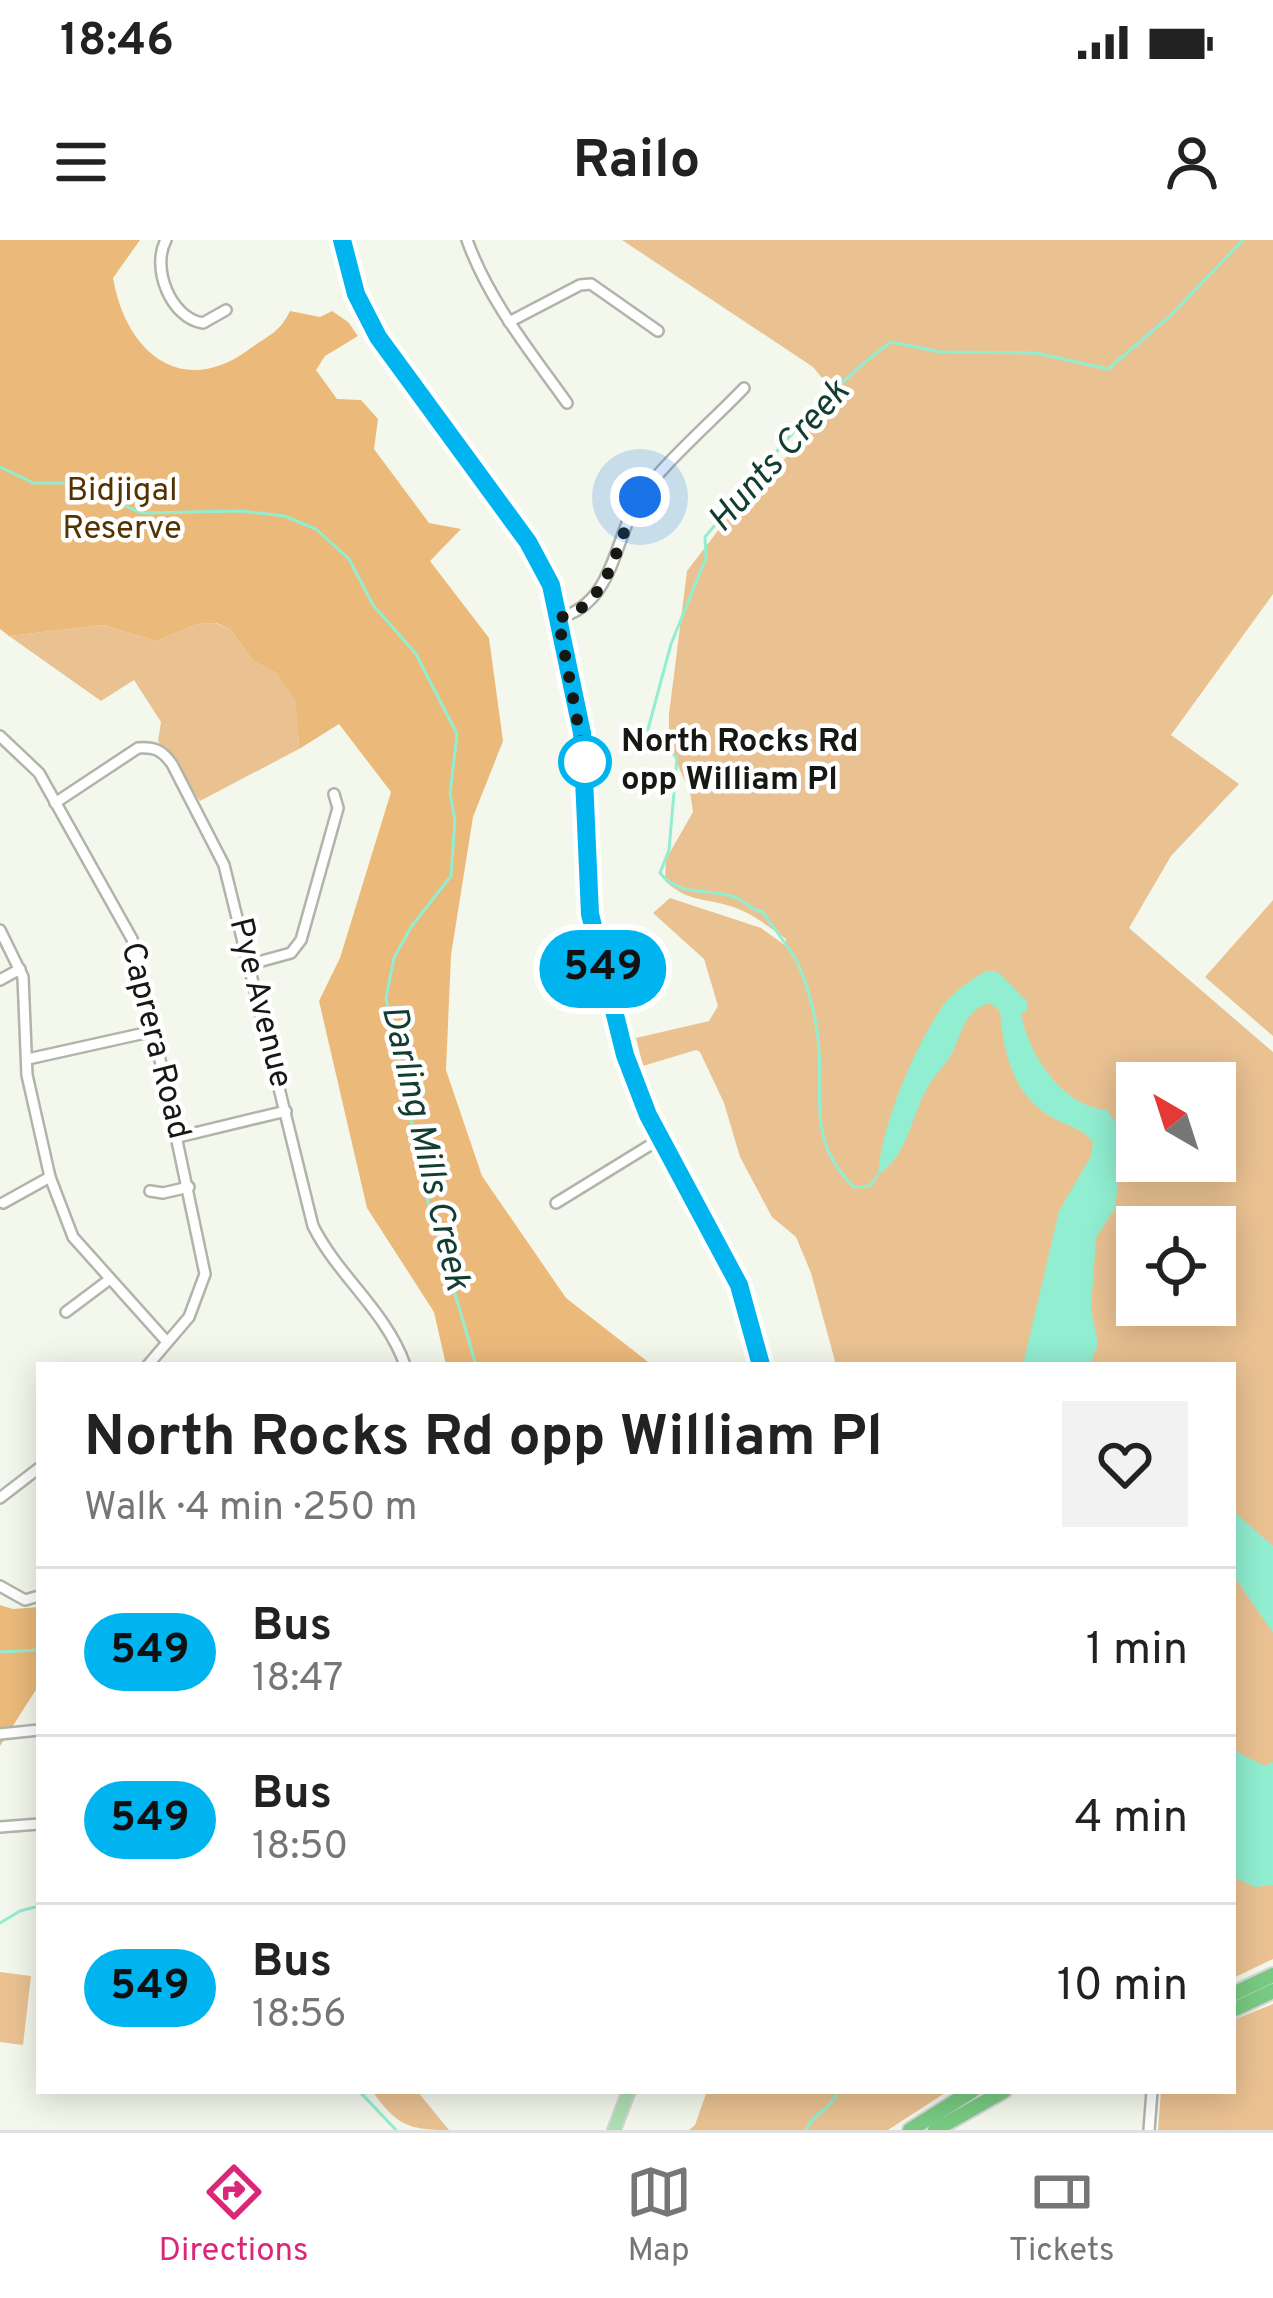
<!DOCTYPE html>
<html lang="en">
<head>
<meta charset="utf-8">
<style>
	:root { --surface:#fff; --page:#f2f2f2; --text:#222; --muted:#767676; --line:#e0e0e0; --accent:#db2777 }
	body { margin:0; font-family:Overpass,sans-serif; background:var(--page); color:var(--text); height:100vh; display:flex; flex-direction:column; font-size:45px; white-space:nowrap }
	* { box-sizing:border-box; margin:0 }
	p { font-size:39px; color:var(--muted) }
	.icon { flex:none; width:66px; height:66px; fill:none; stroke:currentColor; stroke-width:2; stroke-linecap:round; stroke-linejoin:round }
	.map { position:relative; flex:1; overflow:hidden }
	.side { position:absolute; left:36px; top:1122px; width:1200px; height:732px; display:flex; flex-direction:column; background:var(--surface); border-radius:0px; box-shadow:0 6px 30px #0003 }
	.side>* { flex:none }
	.badge { padding:0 24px; border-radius:39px; font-size:42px; line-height:78px }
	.needle { width:78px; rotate:321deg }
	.controls { position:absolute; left:1116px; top:822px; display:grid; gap:24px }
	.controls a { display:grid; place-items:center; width:120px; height:120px; border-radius:0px; background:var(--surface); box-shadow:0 6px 30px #0003; font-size:60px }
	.you { position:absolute; width:60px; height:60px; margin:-30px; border:9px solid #fff; border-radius:50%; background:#1a73e8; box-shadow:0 0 0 18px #1a73e833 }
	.map>.badge { position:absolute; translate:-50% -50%; box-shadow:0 0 0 6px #fff }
	.round { display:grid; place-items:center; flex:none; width:126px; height:126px; border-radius:0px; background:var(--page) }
	.head { display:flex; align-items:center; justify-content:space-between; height:204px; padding:0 48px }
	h1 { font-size:57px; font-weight:700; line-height:90px }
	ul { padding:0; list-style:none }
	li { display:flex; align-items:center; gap:36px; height:168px; padding:0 48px; border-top:3px solid var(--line) }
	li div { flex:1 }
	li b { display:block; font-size:45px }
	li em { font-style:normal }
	li .badge { min-width:132px; font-weight:700; text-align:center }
	.status { display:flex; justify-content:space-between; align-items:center; height:84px; padding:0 60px; background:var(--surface); direction:ltr }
	.status svg { height:33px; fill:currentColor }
	header { display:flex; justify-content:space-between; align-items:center; height:156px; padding:0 48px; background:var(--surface); font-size:54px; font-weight:700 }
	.dock { display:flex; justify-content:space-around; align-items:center; height:168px; border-top:3px solid var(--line); background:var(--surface); font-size:33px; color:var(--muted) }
	.dock a { display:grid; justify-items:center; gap:6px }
	.dock .active { color:var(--accent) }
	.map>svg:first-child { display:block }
	.green { fill:#eac292; fill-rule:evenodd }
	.forest { fill:#ebb97a }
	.water { fill:#91eed1 }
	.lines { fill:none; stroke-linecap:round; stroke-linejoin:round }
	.stream { stroke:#91eed1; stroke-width:3 }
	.minor-casing { stroke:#b0b4a9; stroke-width:14 }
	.major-casing { stroke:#d5d5d5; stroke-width:16 }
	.highway-casing { stroke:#d5d5d5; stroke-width:18 }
	.minor { stroke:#fff; stroke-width:9 }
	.major { stroke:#aedfb4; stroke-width:12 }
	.highway { stroke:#78ca82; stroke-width:14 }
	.line-casing { stroke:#fff; stroke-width:27 }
	.line { stroke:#00b5ef; stroke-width:18 }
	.walk { stroke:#161814; stroke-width:12; stroke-dasharray:0 21.6 }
	.stop-dot { fill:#fff; stroke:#00b5ef; stroke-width:6 }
	.labels { text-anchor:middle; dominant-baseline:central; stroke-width:9; stroke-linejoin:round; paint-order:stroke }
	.park-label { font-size:33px; fill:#543300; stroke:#fff }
	.stop-label { font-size:33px; font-weight:bold; fill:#161814; stroke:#fff; text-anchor:start }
	.street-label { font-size:33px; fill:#161814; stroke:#fff }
	.water-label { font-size:36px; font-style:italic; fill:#123d31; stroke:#fff }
</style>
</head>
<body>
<div class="status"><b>18:46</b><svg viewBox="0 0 49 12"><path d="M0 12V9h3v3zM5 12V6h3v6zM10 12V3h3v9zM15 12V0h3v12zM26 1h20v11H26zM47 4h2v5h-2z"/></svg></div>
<header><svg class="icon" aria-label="menu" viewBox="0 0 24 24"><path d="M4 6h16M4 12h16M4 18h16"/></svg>Railo<svg class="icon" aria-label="person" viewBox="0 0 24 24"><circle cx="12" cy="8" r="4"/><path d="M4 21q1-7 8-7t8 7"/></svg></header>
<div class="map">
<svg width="1273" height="1890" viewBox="0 0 1273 1890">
	<rect width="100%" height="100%" fill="#f4f8ec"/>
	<g class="green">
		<path d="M622 0H1273V354L1171 495 1239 544 1171 616 1129 688 1273 812V1719L1233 1738V1125H836L811 1033 796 997 772 977 740 917 724 863 700 812 696 810 643 826 636 798 709 781 718 766 704 719 653 673 670 658 761 688 786 706V699C770 688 755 675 736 668 707 657 690 664 665 641L666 619 693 572 690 552 669 506V474L687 331 739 263 810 194 804 187 836 155 813 127ZM1137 843H1215V921H1137ZM1137 987H1215V1065H1137Z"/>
		<polygon points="215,383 230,389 253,421 276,433 297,461 299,509 200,561 158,501 161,482 134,440 101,461 9,396 103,385 156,401 198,384"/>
		<polygon points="1273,660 1273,796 1205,737"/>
		<polygon points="0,1732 31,1736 23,1805 0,1802"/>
		<polygon points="1273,1764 1273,1890 1158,1890 1161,1851 1233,1851 1233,1780"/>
		<path d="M372 1851H417L449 1890C407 1890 397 1885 372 1851Z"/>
		<polygon points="707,1851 948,1851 888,1890 689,1890 695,1885"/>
	</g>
	<g class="forest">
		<path d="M0 0H140L113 38C126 113 182 160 251 108 269 95 280 92 290 71L320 77 332 71 348 82 358 96 325 116 316 130 337 159 361 160 378 179 374 209 429 283 461 289 430 321 489 398 503 501 473 577 451 715 446 830 482 936 566 1058 652 1125H446L434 1072 367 968 319 761 340 718 391 552 339 484 299 509 296 461 276 433 253 421 230 389 216 383 198 384 156 401 103 385 9 396 0 389Z"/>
		<polygon points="0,1365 13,1369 39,1367 39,1445 0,1506"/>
	</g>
	<g class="water">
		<path d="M986 731H997L1027 761V770L1021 774C1029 815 1062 866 1107 870L1116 883 1121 920 1115 968 1096 998 1091 1068 1098 1104 1090 1125H1023L1059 971 1091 916 1093 902C1081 887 1069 887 1053 878 1013 857 1003 811 1000 771L990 763C964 771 963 791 952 813 946 825 936 833 929 845 911 874 909 915 878 935 881 886 914 808 942 767 952 752 971 740 986 731Z"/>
		<polygon points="1233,1271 1273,1306 1273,1393 1233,1335"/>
		<polygon points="1233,1510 1265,1526 1273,1522 1273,1645 1255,1647 1233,1637"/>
	</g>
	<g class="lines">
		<g class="stream">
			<polyline points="0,227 34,243 70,243 142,273 242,271 284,276 316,289 349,319 373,365 416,414 457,494 450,554 455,580 451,636 411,687 394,718 386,758 428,962 476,1125"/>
			<path d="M877 936 870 946 854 947C805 899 825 857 818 798 815 773 805 731 790 710 781 697 771 685 763 672 750 670 748 663 737 658 710 647 681 659 660 633L669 610 677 518 665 505 647 498V493L671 404 706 318 705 297C763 228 818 155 891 102L940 112 1036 113 1108 129 1170 76 1243 0"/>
			<polyline points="0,1412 39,1410"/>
			<polyline points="0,1683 20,1671 39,1666"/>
			<polyline points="359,1851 396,1890"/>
			<path d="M806 1890C813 1873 832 1869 838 1851"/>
		</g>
		<defs>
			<g id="minor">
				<path d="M166 0C151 27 170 78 203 83L226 70"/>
				<path d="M467 0C489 61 530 111 567 163"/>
				<polyline points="509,82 580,45 591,44 658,91"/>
				<path d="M558 378C610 366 614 307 634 267 651 234 716 178 744 148"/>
				<polyline points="0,496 39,533 132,699 154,791 205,1034 189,1077 148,1125"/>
				<path d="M55 563 138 508C155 507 162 510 172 524L224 625 313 986C338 1036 386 1071 405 1125"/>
				<polyline points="0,690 23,737 27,835 50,937 73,997 167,1102"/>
				<polyline points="251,724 291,713 301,700 338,568 334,554"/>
				<polyline points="0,740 20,729"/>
				<polyline points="28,819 154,791"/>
				<polyline points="178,897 286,871"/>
				<polyline points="150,951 163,953 189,947"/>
				<polyline points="3,963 50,937"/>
				<polyline points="556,963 660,899"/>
				<polyline points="66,1072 110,1039"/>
				<polyline points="0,1258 39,1228"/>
				<polyline points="0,1346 25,1360 39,1356"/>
				<polyline points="0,1494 39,1490"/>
				<polyline points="0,1587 39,1584"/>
				<polyline points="1149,1890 1152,1851"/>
			</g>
			<g id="major">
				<polyline points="342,0 356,54 378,97 528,302 551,345 582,493 590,674 625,815 648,875 739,1045 761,1125"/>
				<polyline points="614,1890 629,1851"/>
			</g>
			<g id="highway">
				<polyline points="1233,1754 1273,1735"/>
				<polyline points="1233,1770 1273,1751"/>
				<polyline points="910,1890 972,1851"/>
				<polyline points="935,1890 1004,1851"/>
			</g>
		</defs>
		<use href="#minor" class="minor-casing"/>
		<use href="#major" class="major-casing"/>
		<use href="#highway" class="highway-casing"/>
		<use href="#minor" class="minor"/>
		<use href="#major" class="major"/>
		<use href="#highway" class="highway"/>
	</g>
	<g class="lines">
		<defs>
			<polyline id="line" points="342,0 356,54 378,97 528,302 551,345 582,493 590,674 625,815 648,875 739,1045 761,1125"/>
		</defs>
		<use href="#line" class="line-casing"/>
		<use href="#line" class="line"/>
		<path class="walk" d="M585 522 558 378C613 366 615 298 640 257"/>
	</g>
	<circle class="stop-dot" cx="585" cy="522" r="24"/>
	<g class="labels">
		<g class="park-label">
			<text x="122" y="252">Bidjigal<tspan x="122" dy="38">Reserve</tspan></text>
		</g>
		<g class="stop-label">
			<text x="621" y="503">North Rocks Rd<tspan x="621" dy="38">opp William Pl</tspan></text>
		</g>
		<g class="street-label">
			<text transform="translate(259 763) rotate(76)">Pye Avenue</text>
			<text transform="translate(154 801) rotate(76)">Caprera Road</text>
		</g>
		<g class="water-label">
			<text transform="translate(780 217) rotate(-48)">Hunts Creek</text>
			<text transform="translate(424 908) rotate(77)">Darling Mills Creek</text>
		</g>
	</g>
</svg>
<div class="controls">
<a><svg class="needle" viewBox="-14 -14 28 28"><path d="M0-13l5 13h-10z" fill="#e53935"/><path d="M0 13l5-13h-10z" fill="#767676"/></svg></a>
<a><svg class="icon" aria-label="locate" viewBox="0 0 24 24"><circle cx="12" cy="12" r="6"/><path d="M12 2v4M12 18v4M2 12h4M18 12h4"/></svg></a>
</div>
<div class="you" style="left:640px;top:257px"></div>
<b class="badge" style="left:603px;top:729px;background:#00b5ef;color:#111">549</b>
<section class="side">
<div class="head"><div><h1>North Rocks Rd opp William Pl</h1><p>Walk · 4 min · 250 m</p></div><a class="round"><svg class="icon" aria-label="heart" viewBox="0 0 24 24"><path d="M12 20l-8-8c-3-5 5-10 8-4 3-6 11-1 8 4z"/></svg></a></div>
<ul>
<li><span class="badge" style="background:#00b5ef;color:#111">549</span><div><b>Bus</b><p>18:47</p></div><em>1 min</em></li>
<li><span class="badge" style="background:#00b5ef;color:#111">549</span><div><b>Bus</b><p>18:50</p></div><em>4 min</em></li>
<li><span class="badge" style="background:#00b5ef;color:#111">549</span><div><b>Bus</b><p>18:56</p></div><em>10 min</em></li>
</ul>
</section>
</div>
<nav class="dock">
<a class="active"><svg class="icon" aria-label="directions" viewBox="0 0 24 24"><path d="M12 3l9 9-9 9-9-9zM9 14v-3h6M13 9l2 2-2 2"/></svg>Directions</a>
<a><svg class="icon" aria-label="map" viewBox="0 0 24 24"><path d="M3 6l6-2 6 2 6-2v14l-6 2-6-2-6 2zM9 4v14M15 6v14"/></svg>Map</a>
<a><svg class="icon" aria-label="tickets" viewBox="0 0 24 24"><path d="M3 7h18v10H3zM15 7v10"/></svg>Tickets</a>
</nav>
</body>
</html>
